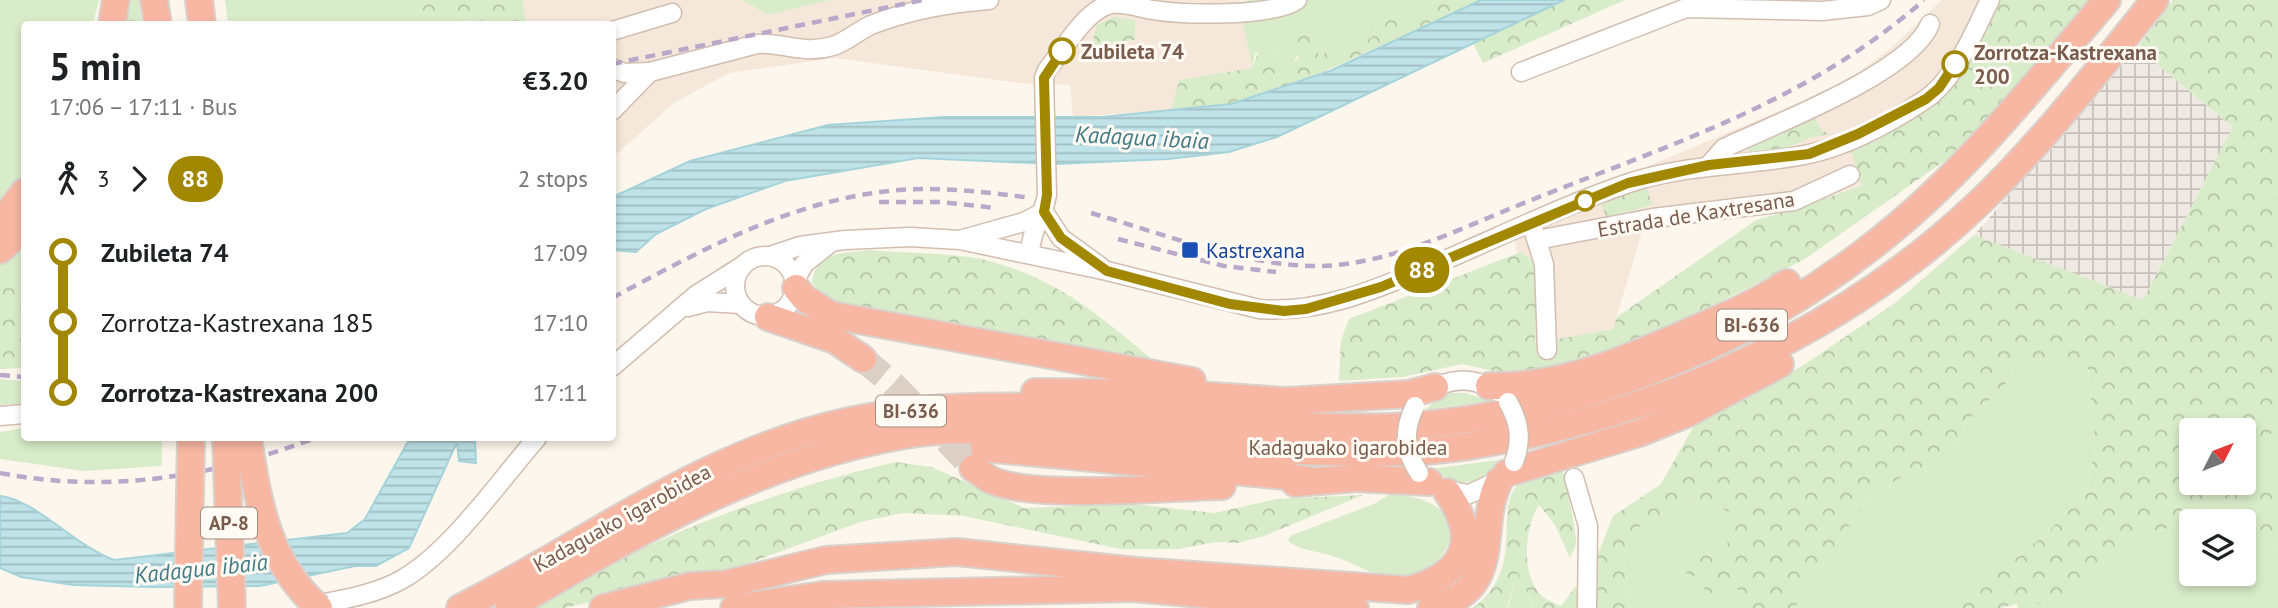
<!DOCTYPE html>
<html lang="en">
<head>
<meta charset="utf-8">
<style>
	:root { --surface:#fff; --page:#f6f6f6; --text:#202124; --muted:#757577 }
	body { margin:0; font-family:"PT Sans",sans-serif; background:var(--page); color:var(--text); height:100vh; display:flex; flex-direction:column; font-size:26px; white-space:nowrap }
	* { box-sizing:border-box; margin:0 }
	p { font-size:23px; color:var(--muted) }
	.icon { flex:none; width:38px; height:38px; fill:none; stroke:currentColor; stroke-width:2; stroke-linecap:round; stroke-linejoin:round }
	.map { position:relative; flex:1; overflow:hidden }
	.panel { position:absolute; left:21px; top:21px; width:595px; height:420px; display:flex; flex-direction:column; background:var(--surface); border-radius:7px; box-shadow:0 4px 10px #0003 }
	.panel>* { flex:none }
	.badge { padding:0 14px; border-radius:23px; font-size:24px; line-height:46px }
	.needle { width:46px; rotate:48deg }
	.fabs { position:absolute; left:2179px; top:418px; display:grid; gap:14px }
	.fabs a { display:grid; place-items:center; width:77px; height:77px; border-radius:7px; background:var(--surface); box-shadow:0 4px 10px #0003; font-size:35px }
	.map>.badge { position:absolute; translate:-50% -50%; box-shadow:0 0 0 4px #fff }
	.legs { display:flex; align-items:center; gap:10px; height:77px; padding:0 28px; font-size:23px }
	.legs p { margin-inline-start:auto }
	.overview { display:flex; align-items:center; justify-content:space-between; height:119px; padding:0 28px }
	h1 { font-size:38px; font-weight:700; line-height:52px }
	ul { padding:0 28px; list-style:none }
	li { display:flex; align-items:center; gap:24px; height:70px; font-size:26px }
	li i { display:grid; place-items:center; width:10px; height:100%; margin:0 9px; background:currentColor }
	li i::after { content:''; width:18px; height:18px; margin:-9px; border:5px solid; border-radius:50%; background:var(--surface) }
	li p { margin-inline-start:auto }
	li:first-child i { background:linear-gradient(#0000 50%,currentColor 0) }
	li:last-child i { background:linear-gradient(currentColor 50%,#0000 0) }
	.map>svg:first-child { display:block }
	.residential { fill:#f5e8da }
	.industrial { fill:url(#industrial-grid) }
	.grass { fill:#d8ecc9; fill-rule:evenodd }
	.forest { fill:url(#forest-crowns); fill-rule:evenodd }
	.water { fill:url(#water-rules); stroke:#a5d3da; stroke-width:2 }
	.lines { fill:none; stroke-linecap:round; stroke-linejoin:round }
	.highway-tunnel { stroke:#dcd0c4; stroke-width:26; stroke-dasharray:26 13; stroke-linecap:butt }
	.minor-casing { stroke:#d1beb0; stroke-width:21 }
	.highway-casing { stroke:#dad1cd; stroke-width:30 }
	.minor { stroke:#fff; stroke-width:18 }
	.highway { stroke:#f7b7a3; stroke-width:26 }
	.rail { stroke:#b9a8c9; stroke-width:4.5; stroke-dasharray:10 7; stroke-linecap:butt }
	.minor-bridge-casing { stroke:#d1beb0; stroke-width:21; stroke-linecap:butt }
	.highway-bridge-casing { stroke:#dad1cd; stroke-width:30; stroke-linecap:butt }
	.minor-bridge { stroke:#fff; stroke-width:18 }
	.highway-bridge { stroke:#f7b7a3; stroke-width:26 }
	.line-1-casing { stroke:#fff; stroke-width:16 }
	.line-1 { stroke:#a28701; stroke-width:10 }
	.stop-1-dot { fill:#fff; stroke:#a28701; stroke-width:3.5 }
	.transit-dot { fill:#1a4fb4; stroke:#fffaf3; stroke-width:2.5 }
	.labels { text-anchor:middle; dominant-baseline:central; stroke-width:6; stroke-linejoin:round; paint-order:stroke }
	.shield { fill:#fffaf3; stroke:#a28b7f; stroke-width:2 }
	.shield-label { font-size:19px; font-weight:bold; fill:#7a5c4d }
	.stop-label { font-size:21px; font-weight:bold; fill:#7a5c4d; stroke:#fffaf3; text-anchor:start }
	.street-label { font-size:21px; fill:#7a5c4d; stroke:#fffaf3 }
	.transit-label { font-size:21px; fill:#164399; stroke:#fffaf3; text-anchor:start }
	.water-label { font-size:23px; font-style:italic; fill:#437c86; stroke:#fffaf3 }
</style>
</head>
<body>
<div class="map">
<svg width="2278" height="608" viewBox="0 0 2278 608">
	<defs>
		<pattern id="industrial-grid" width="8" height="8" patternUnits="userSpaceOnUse" patternTransform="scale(1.75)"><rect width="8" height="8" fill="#efe9e4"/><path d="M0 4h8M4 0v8" fill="none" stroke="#c7c0bb"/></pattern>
		<pattern id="forest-crowns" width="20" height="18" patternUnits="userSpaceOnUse" patternTransform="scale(1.75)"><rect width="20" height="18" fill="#d8ecc9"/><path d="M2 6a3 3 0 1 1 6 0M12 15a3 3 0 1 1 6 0" fill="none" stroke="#b4c2a5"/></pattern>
		<pattern id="water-rules" width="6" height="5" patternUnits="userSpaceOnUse" patternTransform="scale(1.75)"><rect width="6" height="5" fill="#bfe3e8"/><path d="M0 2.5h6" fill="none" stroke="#a0bbbe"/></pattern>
	</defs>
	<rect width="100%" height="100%" fill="#fdf6ec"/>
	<g class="residential">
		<polygon points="523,0 742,0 768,15 831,0 1239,0 1252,68 1179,80 1171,110 1073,117 1070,85 1019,83 835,58 729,73 674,103 613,157 612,24 526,24"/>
		<polygon points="1942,0 1999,0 1980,36 1863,184 1802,207 1642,232 1613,329 1535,343 1511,224 1843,84 1892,47"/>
	</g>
	<polygon class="industrial" points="2137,48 2233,127 2143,300 1974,235"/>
	<g class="grass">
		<polygon points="0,0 99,0 93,24 24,24 24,176 0,206"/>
		<path d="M225 0H393C414 17 447 13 475 18L480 24H228Z"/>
		<polygon points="742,0 831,0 768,15"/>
		<polygon points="1250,0 1439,0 1409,13 1379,16 1372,37 1342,55 1328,52 1319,56 1309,33 1293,64 1279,69 1275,48 1255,53 1252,68 1239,2"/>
		<polygon points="24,241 24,283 0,287 0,265"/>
		<polygon points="2019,359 2062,360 2088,368 2095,440 2089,486 2051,529 2020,556 1985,569 1938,608 1795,608 1810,581 1867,500 1898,479 1952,455 1966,423 2005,384"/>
		<polygon points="0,379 24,381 24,403 0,405"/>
		<polygon points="1453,393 1466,393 1488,401 1425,410 1442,395"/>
		<polygon points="2278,426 2278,497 2246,467 2254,451"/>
		<polygon points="24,428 24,438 162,438 162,466 84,471 0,459 0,432"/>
		<path d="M1499 460C1478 490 1457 486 1429 469Z"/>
		<path d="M1390 494C1487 499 1451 580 1394 577 1373 576 1357 565 1339 558 1324 552 1299 551 1288 541L1290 536 1376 503Z"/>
		<path d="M2231 500 2278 547V608H2018L2017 604 2055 602 2087 582 2126 533C2146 534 2170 531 2187 519 2209 504 2201 502 2231 500ZM2191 522H2244V574H2191Z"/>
		<polygon points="1711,502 1737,517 1728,542 1719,552 1700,550 1687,576 1706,573 1703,596 1737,588 1749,608 1630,608 1624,556 1629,533 1676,505"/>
		<polygon points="1517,572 1534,607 1535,608 1508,608"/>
	</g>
	<g class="forest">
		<polygon points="129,0 139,0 142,24 125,24"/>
		<path d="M393 0H523L526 24H480L475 18C447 13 414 17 393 0Z"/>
		<polygon points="1439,0 1481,0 1297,84 1231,104 1171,110 1179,80 1252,68 1262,42 1275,48 1280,68 1293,64 1299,57 1294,46 1297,33 1309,33 1319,56 1328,52 1342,55 1372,37 1379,16 1389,9 1409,13"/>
		<polygon points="1564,0 1625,0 1483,63 1473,43"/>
		<polygon points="1999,0 2088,0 1994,111 1946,160 1805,259 1718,303 1623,344 1529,375 1507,374 1462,364 1403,377 1339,381 1341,340 1349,319 1521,252 1533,261 1536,271 1535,343 1613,329 1617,317 1756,220 1802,207 1862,185 1849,145 1921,113 1980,36"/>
		<path d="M2173 0H2278V426L2254 451 2246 467 2278 497V547L2231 500C2201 502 2209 504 2187 519 2170 531 2146 534 2126 533L2087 582 2055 603 2017 604 2000 608H1938L1985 569 2020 556 2051 529 2089 486 2095 440 2088 368 2062 360 2019 359 2005 384 1966 423 1952 455 1898 479 1867 500 1810 581 1795 608H1749L1737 588 1703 597 1705 574 1687 577 1684 554 1694 555 1700 550 1719 552 1728 542 1737 517 1711 502 1676 505 1629 533 1624 556 1630 608H1535L1517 573 1507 608H1473C1527 568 1493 511 1517 486 1528 475 1547 472 1562 469 1566 482 1576 529 1576 542 1576 547 1572 553 1570 558L1555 525 1539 505C1524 527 1521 575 1541 595 1546 600 1555 603 1561 606L1576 586 1580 600 1613 516 1661 484 1696 422 1802 366 1895 303 1974 235 2143 300 2233 127 2137 48ZM2191 430H2244V483H2191Z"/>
		<polygon points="1114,17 1135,20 1135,40 1092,45 1097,25"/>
		<polygon points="1813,115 1822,131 1830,134 1813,137 1789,147 1749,152 1747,147"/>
		<polygon points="1647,188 1652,205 1606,217 1601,203"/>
		<path d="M871 250C907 254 954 252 989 261 1058 279 1100 316 1153 360L844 305 824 295 812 283C815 251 844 253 871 250Z"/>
		<polygon points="24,283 24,368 0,369 0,287"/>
		<path d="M895 462 932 467 1024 508 1133 504 1215 513 1276 499 1363 495 1264 536 1238 543 1216 542 1179 549H1120L964 516 903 513 860 522 722 573 564 608H527C643 541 764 493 895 462Z"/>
	</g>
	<g class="water">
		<polygon points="1481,0 1564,0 1277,137 1229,152 1168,159 1055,164 918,158 785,181 706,209 656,234 636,252 613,250 613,197 690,161 828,125 943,117 1102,117 1231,104 1330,71"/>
		<path d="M410 438H475L476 463 459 461 457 442 409 548 376 566H355L260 586 152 587 73 585 21 577 0 568V496C36 500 75 546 114 560L347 533 365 519Z"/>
	</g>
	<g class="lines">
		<polyline class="highway-tunnel" points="863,359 893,384 973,468"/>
		<defs>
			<g id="minor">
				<polyline points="612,31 672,13"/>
				<polyline points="612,68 624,73 650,72"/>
				<polyline points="1521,72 1686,8 1822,11 1868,6 1881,0"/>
				<path d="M612 111 650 72 757 44C783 42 802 55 833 46 846 42 858 31 871 25 909 10 948 3 989 0"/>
				<path d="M1709 165 1724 148C1773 125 1912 72 1930 24"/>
				<polyline points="1044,212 1061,238 1101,267"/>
				<polyline points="1534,232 1544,264 1547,350"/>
				<polyline points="963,239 1024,222 1043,212"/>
				<polyline points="1537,240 1653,218 1794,201 1850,175"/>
				<path d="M1030 254C1030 232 1043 217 1047 195L1044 78 1047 70C1063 50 1082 16 1105 6 1119 0 1139 8 1153 10 1185 15 1272 17 1297 0"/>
				<circle cx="765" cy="286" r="30"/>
				<path d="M770 256 800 246 845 240 910 237 960 240 1107 271 1259 309C1322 314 1379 288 1436 264 1499 237 1562 206 1626 184 1685 163 1748 167 1809 154 1847 146 1891 122 1923 101 1956 80 1973 33 1990 0"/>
				<polyline points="795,280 804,264 829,244"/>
				<polyline points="688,307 707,302 741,304"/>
				<polyline points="612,367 696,295 742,266"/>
				<path d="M1427 393C1450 376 1475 377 1498 392"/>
				<polyline points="0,416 24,414"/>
				<polyline points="1574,478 1588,526 1587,608"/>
				<polyline points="1441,489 1469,494 1500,480"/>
				<path d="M309 606C340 600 374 595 401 580 450 553 500 480 537 438"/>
			</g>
			<g id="highway">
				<polyline points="154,0 158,24"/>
				<polyline points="199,0 202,24"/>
				<polyline points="112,24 116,0"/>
				<polyline points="0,224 24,192"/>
				<polyline points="0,250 24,228"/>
				<polyline points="796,288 804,298 831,315 1192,381"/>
				<polyline points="768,317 835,340 863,359"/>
				<path d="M1489 386C1562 388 1630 358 1695 329 1726 316 1759 302 1787 283"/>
				<polyline points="1035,392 1166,393 1286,401 1409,394 1435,387"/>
				<polyline points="984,448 1286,476 1311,481"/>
				<path d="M973 468C979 471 985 477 991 480 1034 500 1169 487 1222 486"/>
				<polyline points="1507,473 1639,433 1686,414 1780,364"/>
				<polyline points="1295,483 1357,478 1429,482"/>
				<path d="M460 608C591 542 703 452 850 421 991 390 1140 417 1283 425 1325 427 1370 429 1412 426 1578 412 1740 349 1871 247 1961 178 2034 86 2107 0"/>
				<path d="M509 608C634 534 759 460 905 435 947 427 991 431 1034 432 1124 436 1213 447 1302 451 1357 453 1414 455 1469 446 1658 415 1839 336 1979 203 2044 141 2099 69 2155 0"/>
				<path d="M603 608 690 586 726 584 826 560 957 552 1136 571 1408 590C1464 575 1481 541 1447 492"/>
				<polyline points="734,608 823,595 1134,588 1355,608"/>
				<path d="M1431 608C1507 589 1475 530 1499 481"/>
			</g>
		</defs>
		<use href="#minor" class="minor-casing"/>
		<use href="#highway" class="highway-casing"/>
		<use href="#minor" class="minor"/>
		<use href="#highway" class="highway"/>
		<g class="rail">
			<polyline points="612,64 923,0"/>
			<polyline points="879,202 941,202 996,208"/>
			<path d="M1091 213C1161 233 1250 268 1323 266 1396 263 1467 225 1534 199 1674 143 1809 101 1924 0"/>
			<polyline points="1118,239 1224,266 1276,272"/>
			<path d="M612 298C704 249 793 199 899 190 943 187 987 192 1031 198"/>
			<polyline points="0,375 24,377"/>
			<path d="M0 473C109 494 213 477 315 438"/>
		</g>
		<defs>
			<g id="minor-bridge">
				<path d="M1508 402C1520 423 1522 440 1514 462"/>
				<path d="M1415 406C1403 430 1404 450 1419 473"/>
			</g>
			<g id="highway-bridge">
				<polyline points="226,438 232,608"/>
				<path d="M248 438C258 502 267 562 319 608"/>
				<polyline points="188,608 191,438"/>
			</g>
		</defs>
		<use href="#minor-bridge" class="minor-bridge-casing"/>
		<use href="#highway-bridge" class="highway-bridge-casing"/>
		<use href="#minor-bridge" class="minor-bridge"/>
		<use href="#highway-bridge" class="highway-bridge"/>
	</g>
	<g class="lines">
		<defs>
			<polyline id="line-1" points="1062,51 1044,78 1047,195 1044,212 1061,238 1107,271 1230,304 1284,311 1306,309 1381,287 1628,183 1709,165 1809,154 1858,134 1926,99 1939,88 1955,64"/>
		</defs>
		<use href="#line-1" class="line-1-casing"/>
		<use href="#line-1" class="line-1"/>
	</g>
	<g class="stop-1-dot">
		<circle cx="1062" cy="51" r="12"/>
		<circle cx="1955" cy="64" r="12"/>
		<circle cx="1585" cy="201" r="9"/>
	</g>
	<rect class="transit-dot" x="1181" y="241" width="18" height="18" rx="3.5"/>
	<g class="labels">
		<g class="shield">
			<rect x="1717" y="309.5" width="70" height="31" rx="5"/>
			<rect x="876" y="395.5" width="70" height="31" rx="5"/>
			<rect x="201" y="507.5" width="56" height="31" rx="5"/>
		</g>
		<g class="shield-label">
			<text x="1752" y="325">BI-636</text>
			<text x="911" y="411">BI-636</text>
			<text x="229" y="523">AP-8</text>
		</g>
		<g class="stop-label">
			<text x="1081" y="51">Zubileta 74</text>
			<text x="1974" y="52">Zorrotza-Kastrexana<tspan x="1974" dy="24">200</tspan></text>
		</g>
		<g class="street-label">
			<text transform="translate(1696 214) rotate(-9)">Estrada de Kaxtresana</text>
			<text x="1348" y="447">Kadaguako igarobidea</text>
			<text transform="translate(622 518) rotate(-29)">Kadaguako igarobidea</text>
		</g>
		<g class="transit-label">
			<text x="1206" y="250">Kastrexana</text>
		</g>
		<g class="water-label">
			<text transform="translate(1142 137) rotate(3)">Kadagua ibaia</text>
			<text transform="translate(201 568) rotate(-6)">Kadagua ibaia</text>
		</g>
	</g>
</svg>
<div class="fabs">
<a><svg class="needle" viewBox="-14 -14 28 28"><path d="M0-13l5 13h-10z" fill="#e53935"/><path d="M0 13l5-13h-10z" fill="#757577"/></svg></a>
<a><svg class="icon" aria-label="layers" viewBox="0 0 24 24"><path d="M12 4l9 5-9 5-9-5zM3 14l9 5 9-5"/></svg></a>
</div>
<b class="badge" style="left:1422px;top:270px;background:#a28701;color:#fff">88</b>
<section class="panel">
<div class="overview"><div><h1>5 min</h1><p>17:06 – 17:11 · Bus</p></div><b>€3.20</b></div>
<div class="legs"><svg class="icon" aria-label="walk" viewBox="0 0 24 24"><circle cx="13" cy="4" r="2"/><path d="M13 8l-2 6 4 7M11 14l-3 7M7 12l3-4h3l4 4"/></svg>3<svg class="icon" aria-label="forward" viewBox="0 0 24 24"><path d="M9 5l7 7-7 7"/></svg><b class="badge" style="background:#a28701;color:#fff">88</b><p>2 stops</p></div>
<ul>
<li><i style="color:#a28701"></i><b>Zubileta 74</b><p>17:09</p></li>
<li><i style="color:#a28701"></i><span>Zorrotza-Kastrexana 185</span><p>17:10</p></li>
<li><i style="color:#a28701"></i><b>Zorrotza-Kastrexana 200</b><p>17:11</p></li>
</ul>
</section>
</div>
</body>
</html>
